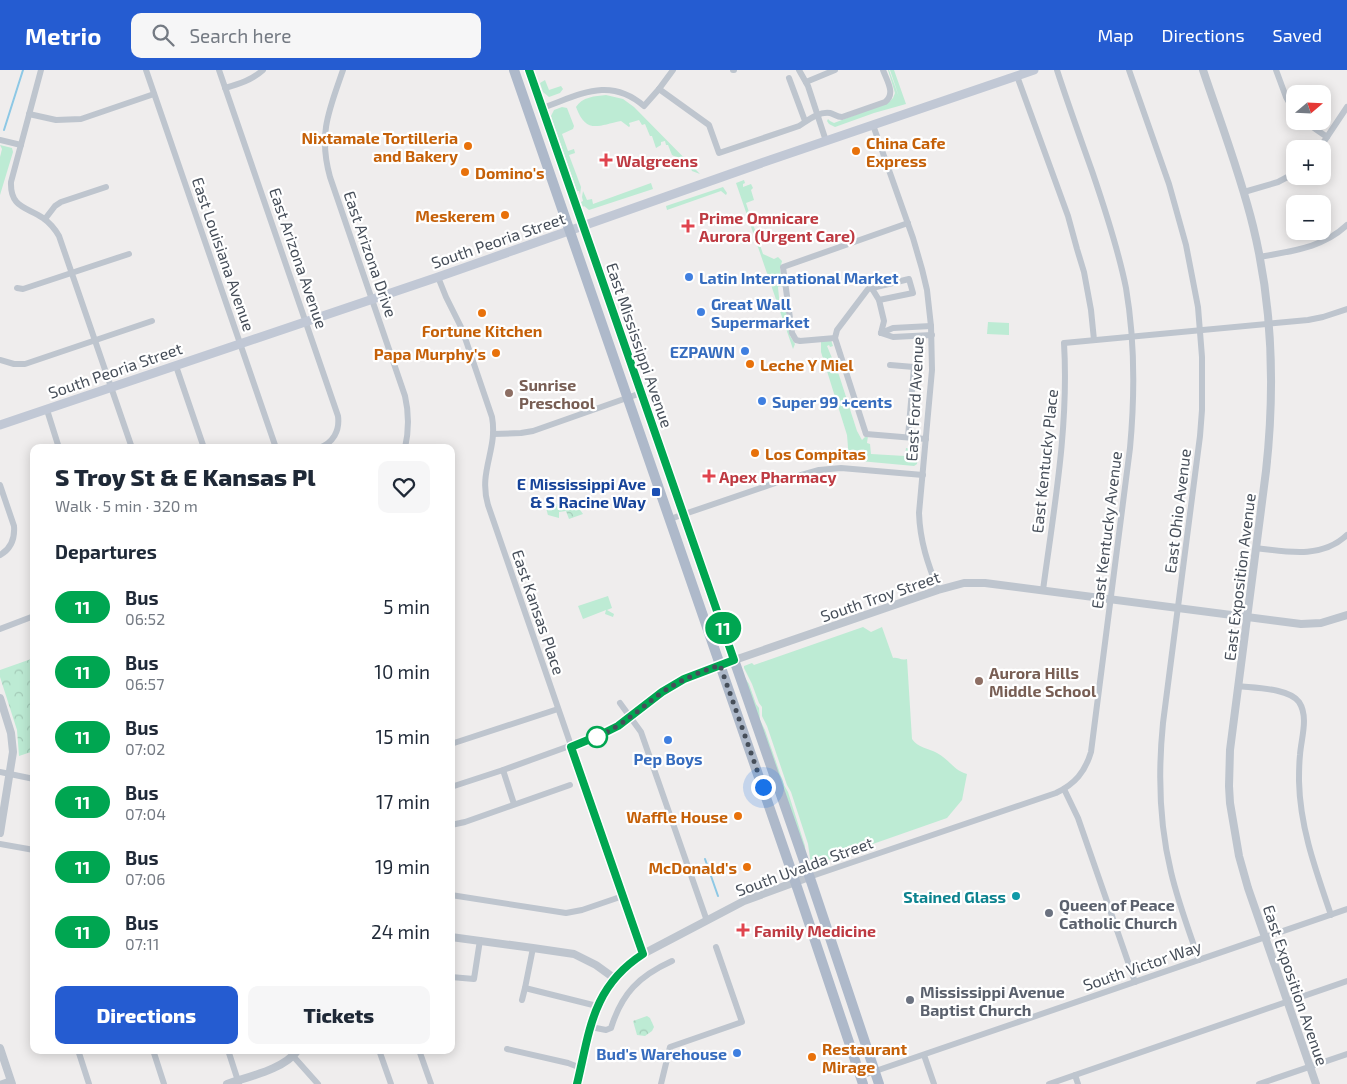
<!DOCTYPE html>
<html lang="en">
<head>
<meta charset="utf-8">
<style>
	:root { --surface:#fff; --page:#f6f6f7; --text:#1f2937; --muted:#747a83; --accent:#255cd1 }
	body { margin:0; font-family:"Exo 2",sans-serif; background:var(--page); color:var(--text); height:100vh; display:flex; flex-direction:column; font-size:19px; white-space:nowrap }
	* { box-sizing:border-box; margin:0 }
	p { font-size:16px; color:var(--muted) }
	.icon { flex:none; width:28px; height:28px; fill:none; stroke:currentColor; stroke-width:2; stroke-linecap:round; stroke-linejoin:round }
	.map { position:relative; flex:1; overflow:hidden }
	.sheet { position:absolute; left:30px; top:374px; width:425px; height:610px; display:flex; flex-direction:column; background:var(--surface); border-radius:10px; box-shadow:0 2px 12px #0003 }
	.sheet>* { flex:none }
	.badge { padding:0 10px; border-radius:16px; font-size:18px; line-height:32px }
	.needle { width:32px; rotate:71deg }
	.controls { position:absolute; left:1286px; top:15px; display:grid; gap:10px }
	.controls a { display:grid; place-items:center; width:45px; height:45px; border-radius:10px; background:var(--surface); box-shadow:0 2px 12px #0003; font-size:25px }
	.you { position:absolute; width:25px; height:25px; margin:-12px; border:4px solid #fff; border-radius:50%; background:#1a73e8; box-shadow:0 0 0 8px #1a73e833 }
	.map>.badge { position:absolute; translate:-50% -50%; box-shadow:0 0 0 2px #fff }
	h2 { padding:0 25px; font-size:19px; line-height:45px }
	.round { display:grid; place-items:center; flex:none; width:52px; height:52px; border-radius:10px; background:var(--page) }
	.headline { display:flex; align-items:center; justify-content:space-between; height:85px; padding:0 25px }
	h1 { font-size:24px; font-weight:800; line-height:38px }
	.cta { display:flex; gap:10px; margin-top:auto; padding:10px 25px }
	.cta a { flex:1; height:58px; border-radius:10px; background:var(--accent); color:#fff; font-size:20px; font-weight:800; line-height:58px; text-align:center }
	.cta a+a { background:var(--page); color:var(--text) }
	ul { padding:0; list-style:none }
	li { display:flex; align-items:center; gap:15px; height:65px; padding:0 25px }
	li div { flex:1 }
	li b { display:block; font-size:19px }
	li em { font-style:normal }
	li .badge { min-width:55px; font-weight:700; text-align:center }
	header { display:flex; align-items:center; gap:30px; box-sizing:border-box; height:70px; padding:0 25px; background:var(--accent); color:#fff }
	header strong { font-size:24px }
	nav { display:flex; gap:28px; margin-inline-start:auto; font-size:18px }
	.search { width:350px; height:45px; background:var(--page); display:flex; align-items:center; gap:12px; box-sizing:border-box; padding:0 18px; border-radius:10px; color:var(--muted); font-size:19px }
	.map>svg:first-child { display:block }
	.grass { fill:#bdebd4 }
	.forest { fill:url(#forest-crowns) }
	.lines { fill:none; stroke-linecap:round; stroke-linejoin:round }
	.stream { stroke:#8dc8e5; stroke-width:2 }
	.minor { stroke:#bec5ce; stroke-width:6 }
	.tertiary { stroke:#bec5ce; stroke-width:8 }
	.secondary { stroke:#c1c8d5; stroke-width:9 }
	.primary { stroke:#aeb9ca; stroke-width:10 }
	.line-casing { stroke:#fff; stroke-width:11 }
	.line { stroke:#00a651; stroke-width:8 }
	.walk { stroke:#464e59; stroke-width:5; stroke-dasharray:0 9 }
	.food-dot { fill:#e8710a; stroke:#fff; stroke-width:2 }
	.health-dot { fill:#e0444e; stroke:#fff; stroke-width:2 }
	.shop-dot { fill:#3f7fe0; stroke:#fff; stroke-width:2 }
	.education-dot { fill:#8d6e63; stroke:#fff; stroke-width:2 }
	.transit-dot { fill:#1a4fb4; stroke:#fff; stroke-width:2 }
	.stop-dot { fill:#fff; stroke:#00a651; stroke-width:2.5 }
	.culture-dot { fill:#0f9aa8; stroke:#fff; stroke-width:2 }
	.worship-dot { fill:#6b7280; stroke:#fff; stroke-width:2 }
	.labels { text-anchor:middle; dominant-baseline:central; stroke-width:4.5; stroke-linejoin:round; paint-order:stroke }
	.food-label { font-size:16px; font-weight:bold; fill:#c56008; stroke:#fff; text-anchor:end }
	.health-label { font-size:16px; font-weight:bold; fill:#be3a42; stroke:#fff; text-anchor:start }
	.street-label { font-size:16px; fill:#464e59; stroke:#fff }
	.shop-label { font-size:16px; font-weight:bold; fill:#366cbe; stroke:#fff; text-anchor:start }
	.education-label { font-size:16px; font-weight:bold; fill:#785e54; stroke:#fff; text-anchor:start }
	.transit-label { font-size:16px; font-weight:bold; fill:#164399; stroke:#fff; text-anchor:end }
	.culture-label { font-size:16px; font-weight:bold; fill:#0d838f; stroke:#fff; text-anchor:end }
	.worship-label { font-size:16px; font-weight:bold; fill:#5b616d; stroke:#fff; text-anchor:start }
</style>
</head>
<body>
<header>
<strong>Metrio</strong>
<div class="search"><svg class="icon" aria-label="search" viewBox="0 0 24 24"><circle cx="10" cy="10" r="6"/><path d="M15 15l6 6"/></svg>Search here</div>
<nav><a>Map</a><a>Directions</a><a>Saved</a></nav>
</header>
<div class="map">
<svg width="1347" height="1014" viewBox="0 0 1347 1014">
	<defs>
		<pattern id="forest-crowns" width="20" height="18" patternUnits="userSpaceOnUse" patternTransform="scale(1.25)"><rect width="20" height="18" fill="#bdebd4"/><path d="M2 6a3 3 0 1 1 6 0M12 15a3 3 0 1 1 6 0" fill="none" stroke="#a4cbb8"/></pattern>
	</defs>
	<rect width="100%" height="100%" fill="#efeded"/>
	<g class="grass">
		<polygon points="888,0 889,0 899,27 890,0 894,0 906,34 874,43 835,57 829,54 827,51 828,49 830,51 834,53 889,32 893,28 895,23"/>
		<polygon points="545,10 549,20 561,16 563,19 560,23 549,27 543,22 540,13"/>
		<path d="M606 25 623 29 634 37 700 104 692 101C687 88 683 91 672 85L668 75H666L665 71 661 72V75L656 78 652 66H650L645 54 642 55 639 50 629 53 630 56 629 57 621 51C597 56 586 64 576 37 582 27 595 26 606 25Z"/>
		<polygon points="562,37 567,38 574,56 573,59 562,64 568,81 574,79 575,83 569,85 581,117 580,125 579,121 577,121 551,46 554,40"/>
		<polygon points="0,75 12,78 13,82 0,125 0,87 2,79"/>
		<polygon points="744,110 745,113 743,114 743,117 751,114 753,118 751,120 754,130 746,133 763,184 774,189 778,187 782,191 780,199 783,216 778,217 780,238 786,238 790,266 795,274 793,279 736,113"/>
		<polygon points="651,113 653,119 589,140 584,136 583,137 581,132 583,131 582,127 583,121 587,130 592,129 593,134"/>
		<polygon points="723,117 727,123 726,125 721,121 667,140 666,136"/>
		<polygon points="988,252 1009,253 1009,265 987,264"/>
		<polygon points="831,270 833,276 830,277 829,275 827,276 839,305 857,361 862,370 866,366 868,366 867,373 870,374 871,384 905,386 906,378 913,379 913,370 919,372 917,394 914,396 849,390 847,365 821,282 821,272"/>
		<polygon points="608,526 612,538 607,540 614,544 613,547 605,544 606,540 583,549 578,536"/>
		<path d="M863 557 871 562 882 557 893 588C898 587 901 591 907 589L912 669C918 678 928 678 937 683 949 689 953 700 967 704L962 730 947 748 830 789 828 792 825 791 826 793 814 798 811 795 808 774 791 722 787 715 767 656 762 646V637L759 633 752 614 744 598V596L752 593 754 595Z"/>
		<polygon points="745,608 749,614 756,634 759,638 760,650 765,660 784,715 788,722 805,776 806,787"/>
	</g>
	<g class="forest">
		<polygon points="571,429 576,434 583,444 569,449 566,441 559,442 559,448 548,445 546,438"/>
		<polygon points="34,588 34,681 19,686 17,660 0,607 0,600"/>
		<polygon points="647,946 650,948 654,957 652,961 645,966 637,965 633,951"/>
	</g>
	<g class="lines">
		<g class="stream">
			<polyline points="4,60 23,0"/>
			<polyline points="705,789 718,826"/>
		</g>
		<g class="minor">
			<path d="M41 0 11 112C10 138 27 137 43 148 50 153 55 159 59 166L132 378"/>
			<polyline points="146,0 276,378"/>
			<path d="M219 0 338 346C340 361 333 373 319 378"/>
			<path d="M343 0C329 40 318 64 330 107L405 326C409 343 409 360 405 378"/>
			<polyline points="733,0 734,0"/>
			<polyline points="799,0 808,16 826,71"/>
			<path d="M1129 0 1169 114 1186 175 1198 237 1202 287V340L1200 366 1163 653C1158 703 1159 753 1171 802 1178 832 1189 861 1199 890"/>
			<polyline points="1276,0 1286,27 1295,43"/>
			<polyline points="1017,6 1068,146 1077,179 1084,202 1091,240 1094,270"/>
			<polyline points="789,8 805,51"/>
			<polyline points="806,12 835,0"/>
			<path d="M225 18C239 14 252 10 263 0"/>
			<path d="M659 19 709 55 719 83 799 56C807 51 819 41 830 43 834 44 837 47 842 47L885 32C896 24 887 11 883 0"/>
			<path d="M542 38C580 25 609 6 644 36L659 19 673 0"/>
			<polyline points="29,44 56,50 81,49 154,24"/>
			<polyline points="1304,51 1327,67"/>
			<path d="M873 55 913 168 922 199 927 220 931 256 932 300 919 443C920 472 928 494 938 520"/>
			<polyline points="0,70 21,75"/>
			<polyline points="1319,79 1347,37"/>
			<polyline points="1244,122 1278,112 1295,103"/>
			<polyline points="45,149 55,136 61,132 106,117"/>
			<path d="M1260 187C1291 181 1323 178 1347 155"/>
			<path d="M438 207 446 227 462 259 492 347C498 380 478 401 488 435L643 884"/>
			<polyline points="871,217 879,230 884,251 881,263"/>
			<polyline points="17,218 23,219 129,184"/>
			<polyline points="879,230 913,223 909,209 868,219 837,260 835,268 866,364 926,369"/>
			<polyline points="881,263 893,267 932,265"/>
			<polyline points="881,263 893,258 931,256"/>
			<polyline points="835,268 800,271 796,270 792,263 783,197 908,153"/>
			<polyline points="0,290 14,294 25,294 152,251"/>
			<polyline points="890,295 914,297 908,367"/>
			<polyline points="176,296 204,378"/>
			<polyline points="47,340 59,378"/>
			<polyline points="493,364 521,363 533,361 641,323"/>
			<path d="M0 415 14 456C15 469 11 479 0 485"/>
			<polyline points="670,449 784,410 819,400 841,398 923,405"/>
			<path d="M1256 478C1287 482 1322 489 1347 465"/>
			<path d="M1043 520C1054 438 1069 356 1064 273L1308 250 1323 247 1347 239"/>
			<polyline points="0,559 34,546"/>
			<path d="M1238 616C1255 618 1289 618 1299 632 1309 647 1301 669 1300 685 1299 694 1299 703 1299 711 1300 758 1316 801 1331 845"/>
			<polyline points="620,633 641,662 707,851"/>
			<polyline points="451,674 558,639"/>
			<polyline points="503,700 514,734"/>
			<polyline points="0,702 34,709"/>
			<polyline points="451,717 503,700 600,665 628,650 658,626 675,614 691,606 720,595"/>
			<polyline points="1064,719 1078,748 1135,912"/>
			<polyline points="451,755 465,752 570,715"/>
			<polyline points="0,774 34,780"/>
			<path d="M809 807 1056 723C1075 714 1085 702 1091 682L1130 378C1135 324 1135 271 1126 218 1118 178 1105 139 1092 101 1080 67 1068 34 1057 0"/>
			<polyline points="451,825 566,843 582,840 623,826"/>
			<polyline points="533,878 525,918 597,936"/>
			<polyline points="451,907 474,909 480,870"/>
			<polyline points="522,930 525,918"/>
			<path d="M591 957 606 960 611 958C622 923 639 906 672 891"/>
			<polyline points="507,979 568,993 581,998"/>
			<polyline points="78,980 89,1014"/>
			<polyline points="153,980 164,1014"/>
			<polyline points="228,980 239,1014"/>
			<polyline points="379,980 391,1014"/>
			<polyline points="419,980 431,1014"/>
			<polyline points="924,985 934,1014"/>
			<polyline points="293,986 318,1014"/>
			<polyline points="1075,1005 1078,1014"/>
			<polyline points="861,1006 1347,839"/>
			<polyline points="0,1014 11,1010"/>
			<polyline points="661,1014 670,977 742,952 716,877"/>
			<polyline points="1049,1014 1347,911"/>
			<polyline points="1259,1014 1347,984"/>
		</g>
		<g class="tertiary">
			<path d="M1203 0C1220 51 1240 103 1253 156 1273 237 1275 319 1266 401L1230 680 1229 716 1230 733 1239 786 1248 818 1316 1014"/>
			<polyline points="720,595 938,520 964,513 985,513 1301,554 1321,553 1347,545"/>
			<polyline points="0,628 11,663 13,682 0,763"/>
			<polyline points="451,867 533,878 574,884 596,895 614,908"/>
			<polyline points="0,978 12,1014"/>
			<path d="M227 1014C250 1006 283 1000 298 980"/>
			<polyline points="577,1014 591,957 597,936 609,914 622,900 643,884 744,831 809,807"/>
		</g>
		<polyline class="secondary" points="0,355 438,207 770,90 1034,0"/>
		<g class="primary">
			<polyline points="514,0 798,820 863,1014"/>
			<polyline points="529,0 812,814 879,1014"/>
		</g>
	</g>
	<g class="lines">
		<defs>
			<path id="line" d="M529 0 734 590 684 609 662 622 618 656 600 665 571 677 643 884C592 917 590 960 577 1014"/>
		</defs>
		<use href="#line" class="line-casing"/>
		<use href="#line" class="line"/>
		<path class="walk" d="M597 667 594 668C623 656 638 640 661 623 680 610 700 602 720 595L763 717"/>
	</g>
	<g class="food-dot">
		<circle cx="468" cy="76" r="5"/>
		<circle cx="856" cy="81" r="5"/>
		<circle cx="465" cy="102" r="5"/>
		<circle cx="505" cy="145" r="5"/>
		<circle cx="482" cy="243" r="5"/>
		<circle cx="496" cy="283" r="5"/>
		<circle cx="750" cy="294" r="5"/>
		<circle cx="755" cy="383" r="5"/>
		<circle cx="738" cy="746" r="5"/>
		<circle cx="747" cy="797" r="5"/>
		<circle cx="812" cy="987" r="5"/>
	</g>
	<g class="health-dot">
		<path d="M603.5 82.5h5v5h5v5h-5v5h-5v-5h-5v-5h5z"/>
		<path d="M685.5 148.5h5v5h5v5h-5v5h-5v-5h-5v-5h5z"/>
		<path d="M706.5 398.5h5v5h5v5h-5v5h-5v-5h-5v-5h5z"/>
		<path d="M740.5 852.5h5v5h5v5h-5v5h-5v-5h-5v-5h5z"/>
	</g>
	<g class="shop-dot">
		<circle cx="689" cy="207" r="5"/>
		<circle cx="701" cy="242" r="5"/>
		<circle cx="745" cy="281" r="5"/>
		<circle cx="762" cy="331" r="5"/>
		<circle cx="668" cy="670" r="5"/>
		<circle cx="737" cy="983" r="5"/>
	</g>
	<g class="education-dot">
		<circle cx="509" cy="323" r="5"/>
		<circle cx="979" cy="611" r="5"/>
	</g>
	<rect class="transit-dot" x="651" y="417" width="10" height="10" rx="2.5"/>
	<circle class="stop-dot" cx="597" cy="667" r="10"/>
	<circle class="culture-dot" cx="1016" cy="826" r="5"/>
	<g class="worship-dot">
		<circle cx="1049" cy="843" r="5"/>
		<circle cx="910" cy="930" r="5"/>
	</g>
	<g class="labels">
		<g class="food-label">
			<text x="458" y="67">Nixtamale Tortilleria<tspan x="458" dy="18">and Bakery</tspan></text>
			<text x="866" y="72" text-anchor="start">China Cafe<tspan x="866" dy="18">Express</tspan></text>
			<text x="475" y="102" text-anchor="start">Domino's</text>
			<text x="495" y="145">Meskerem</text>
			<text x="482" y="260" text-anchor="middle">Fortune Kitchen</text>
			<text x="486" y="283">Papa Murphy's</text>
			<text x="760" y="294" text-anchor="start">Leche Y Miel</text>
			<text x="765" y="383" text-anchor="start">Los Compitas</text>
			<text x="728" y="746">Waffle House</text>
			<text x="737" y="797">McDonald's</text>
			<text x="822" y="978" text-anchor="start">Restaurant<tspan x="822" dy="18">Mirage</tspan></text>
		</g>
		<g class="health-label">
			<text x="616" y="90">Walgreens</text>
			<text x="699" y="147">Prime Omnicare<tspan x="699" dy="18">Aurora (Urgent Care)</tspan></text>
			<text x="719" y="406">Apex Pharmacy</text>
			<text x="754" y="860">Family Medicine</text>
		</g>
		<g class="street-label">
			<text transform="translate(498 170) rotate(-19)">South Peoria Street</text>
			<text transform="translate(224 184) rotate(71)">East Louisiana Avenue</text>
			<text transform="translate(371 184) rotate(71)">East Arizona Drive</text>
			<text transform="translate(299 188) rotate(71)">East Arizona Avenue</text>
			<text transform="translate(640 275) rotate(71)">East Mississippi Avenue</text>
			<text transform="translate(115 300) rotate(-19)">South Peoria Street</text>
			<text transform="translate(914 329) rotate(-87)">East Ford Avenue</text>
			<text transform="translate(1044 391) rotate(-84)">East Kentucky Place</text>
			<text transform="translate(1177 441) rotate(-83)">East Ohio Avenue</text>
			<text transform="translate(1106 460) rotate(-83)">East Kentucky Avenue</text>
			<text transform="translate(1239 507) rotate(-83)">East Exposition Avenue</text>
			<text transform="translate(880 526) rotate(-19)">South Troy Street</text>
			<text transform="translate(539 542) rotate(71)">East Kansas Place</text>
			<text transform="translate(804 796) rotate(-20)">South Uvalda Street</text>
			<text transform="translate(1142 895) rotate(-19)">South Victor Way</text>
			<text transform="translate(1296 915) rotate(71)">East Exposition Avenue</text>
		</g>
		<g class="shop-label">
			<text x="699" y="207">Latin International Market</text>
			<text x="711" y="233">Great Wall<tspan x="711" dy="18">Supermarket</tspan></text>
			<text x="735" y="281" text-anchor="end">EZPAWN</text>
			<text x="772" y="331">Super 99 +cents</text>
			<text x="668" y="688" text-anchor="middle">Pep Boys</text>
			<text x="727" y="983" text-anchor="end">Bud's Warehouse</text>
		</g>
		<g class="education-label">
			<text x="519" y="314">Sunrise<tspan x="519" dy="18">Preschool</tspan></text>
			<text x="989" y="602">Aurora Hills<tspan x="989" dy="18">Middle School</tspan></text>
		</g>
		<g class="transit-label">
			<text x="646" y="413">E Mississippi Ave<tspan x="646" dy="18">&amp; S Racine Way</tspan></text>
		</g>
		<g class="culture-label">
			<text x="1006" y="826">Stained Glass</text>
		</g>
		<g class="worship-label">
			<text x="1059" y="834">Queen of Peace<tspan x="1059" dy="18">Catholic Church</tspan></text>
			<text x="920" y="921">Mississippi Avenue<tspan x="920" dy="18">Baptist Church</tspan></text>
		</g>
	</g>
</svg>
<div class="controls">
<a><svg class="needle" viewBox="-14 -14 28 28"><path d="M0-13l5 13h-10z" fill="#e53935"/><path d="M0 13l5-13h-10z" fill="#747a83"/></svg></a>
<a>+</a>
<a>−</a>
</div>
<div class="you" style="left:763px;top:717px"></div>
<b class="badge" style="left:723px;top:558px;background:#00a651;color:#fff">11</b>
<section class="sheet">
<div class="headline"><div><h1>S Troy St &amp; E Kansas Pl</h1><p>Walk · 5 min · 320 m</p></div><a class="round"><svg class="icon" aria-label="heart" viewBox="0 0 24 24"><path d="M12 20l-8-8c-3-5 5-10 8-4 3-6 11-1 8 4z"/></svg></a></div>
<h2>Departures</h2>
<ul>
<li><span class="badge" style="background:#00a651;color:#fff">11</span><div><b>Bus</b><p>06:52</p></div><em>5 min</em></li>
<li><span class="badge" style="background:#00a651;color:#fff">11</span><div><b>Bus</b><p>06:57</p></div><em>10 min</em></li>
<li><span class="badge" style="background:#00a651;color:#fff">11</span><div><b>Bus</b><p>07:02</p></div><em>15 min</em></li>
<li><span class="badge" style="background:#00a651;color:#fff">11</span><div><b>Bus</b><p>07:04</p></div><em>17 min</em></li>
<li><span class="badge" style="background:#00a651;color:#fff">11</span><div><b>Bus</b><p>07:06</p></div><em>19 min</em></li>
<li><span class="badge" style="background:#00a651;color:#fff">11</span><div><b>Bus</b><p>07:11</p></div><em>24 min</em></li>
</ul>
<div class="cta"><a>Directions</a><a>Tickets</a></div>
</section>
</div>
</body>
</html>
